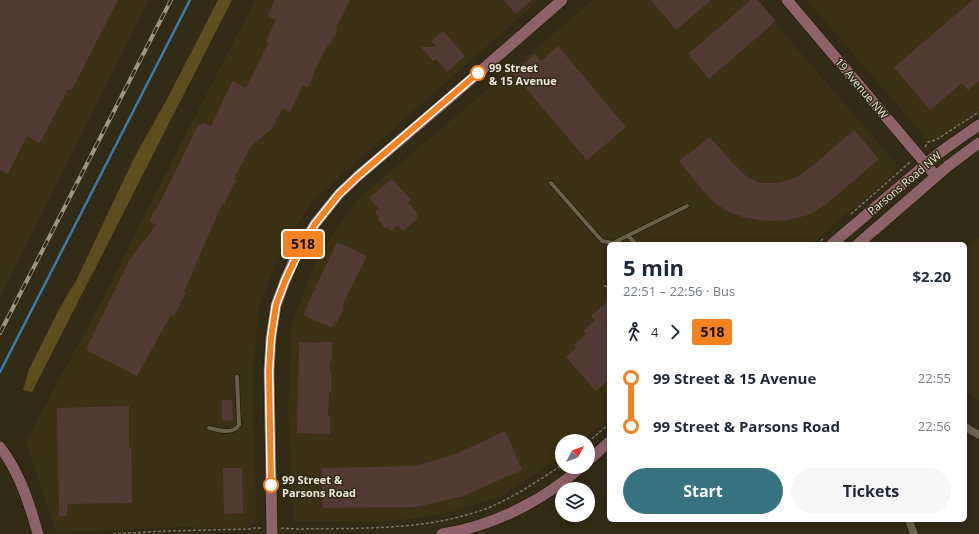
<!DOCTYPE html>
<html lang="en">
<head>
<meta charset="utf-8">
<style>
	:root { --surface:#fff; --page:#f6f6f7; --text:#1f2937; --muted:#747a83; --accent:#367280 }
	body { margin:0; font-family:"Open Sans",sans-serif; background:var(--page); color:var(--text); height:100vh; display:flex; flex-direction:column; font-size:15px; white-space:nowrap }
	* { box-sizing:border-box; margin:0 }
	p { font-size:13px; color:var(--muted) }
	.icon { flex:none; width:22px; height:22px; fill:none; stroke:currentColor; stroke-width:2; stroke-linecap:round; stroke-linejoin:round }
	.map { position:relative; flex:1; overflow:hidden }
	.side { position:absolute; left:607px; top:242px; width:360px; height:280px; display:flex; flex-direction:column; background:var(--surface); border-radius:6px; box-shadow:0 2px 10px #0003 }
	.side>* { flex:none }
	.badge { padding:0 8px; border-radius:3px; font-size:14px; line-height:26px }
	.needle { width:26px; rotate:49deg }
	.fabs { position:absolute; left:555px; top:434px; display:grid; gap:8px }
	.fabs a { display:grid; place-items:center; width:40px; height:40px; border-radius:50%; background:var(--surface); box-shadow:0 2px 10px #0003; font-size:20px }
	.map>.badge { position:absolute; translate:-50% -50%; box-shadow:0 0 0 2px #fff }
	.legs { display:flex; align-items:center; gap:6px; height:44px; padding:0 16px; font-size:13px }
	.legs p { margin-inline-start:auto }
	.summary { display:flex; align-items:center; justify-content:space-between; height:68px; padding:0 16px }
	h1 { font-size:22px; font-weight:700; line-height:30px }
	.primary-button { display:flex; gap:8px; margin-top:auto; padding:8px 16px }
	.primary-button a { flex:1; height:46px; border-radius:24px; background:var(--accent); color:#fff; font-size:16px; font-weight:700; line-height:46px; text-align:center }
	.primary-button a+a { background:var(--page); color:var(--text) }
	ul { padding:0 16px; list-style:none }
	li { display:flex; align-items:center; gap:14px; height:48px; font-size:15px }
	li i { display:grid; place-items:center; width:6px; height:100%; margin:0 5px; background:currentColor }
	li i::after { content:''; width:10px; height:10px; margin:-5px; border:3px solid; border-radius:50%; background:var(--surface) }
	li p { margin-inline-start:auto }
	li:first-child i { background:linear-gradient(#0000 50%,currentColor 0) }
	li:last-child i { background:linear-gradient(currentColor 50%,#0000 0) }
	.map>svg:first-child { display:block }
	.built { fill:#3b3115 }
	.green { fill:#5d4e20 }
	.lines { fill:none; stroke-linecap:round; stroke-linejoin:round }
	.stream { stroke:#3e79ac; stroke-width:2.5 }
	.building { fill:#523b34 }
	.lane-casing { stroke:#1a1301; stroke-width:5 }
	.street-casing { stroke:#1a1301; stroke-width:9 }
	.secondary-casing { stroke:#1a1301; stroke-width:12 }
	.path { stroke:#7b7563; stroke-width:1.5; stroke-dasharray:3 2; stroke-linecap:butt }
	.lane { stroke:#6a624b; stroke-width:4 }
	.street { stroke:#6a624b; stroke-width:8 }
	.secondary { stroke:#8d6269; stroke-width:11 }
	.rail-casing { stroke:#9d9786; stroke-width:4 }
	.rail { stroke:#322b16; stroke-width:2.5; stroke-dasharray:8; stroke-linecap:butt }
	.line-1-casing { stroke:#fff; stroke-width:9 }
	.line-1 { stroke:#f58220; stroke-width:6 }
	.stop-1-dot { fill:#fff; stroke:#f58220; stroke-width:2 }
	.labels { text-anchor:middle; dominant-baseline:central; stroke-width:3; stroke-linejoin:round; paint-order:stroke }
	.stop-label { font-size:11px; font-weight:bold; fill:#ece7da; stroke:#322b16; text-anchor:start }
	.street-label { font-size:11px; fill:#ece7da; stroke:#322b16 }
</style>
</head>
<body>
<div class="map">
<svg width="979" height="534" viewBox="0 0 979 534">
	<rect width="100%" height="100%" fill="#322b16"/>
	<g class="built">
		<polygon points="0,0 149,0 0,298"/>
		<polygon points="255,0 539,0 313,200 298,225 281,249 258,311 253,378 256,507 256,516 252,525 247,528 239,529 186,527 56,532 26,441 104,296 139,225"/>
		<polygon points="593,0 755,0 897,164 893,174 812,244 609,244 609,418 583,441 562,441 562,455 502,496 447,513 420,518 375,522 293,521 288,409 291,325 318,255 358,199"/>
		<polygon points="807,0 979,0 979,113 930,143"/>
		<polygon points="979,237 979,400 971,396 965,389 965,249"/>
	</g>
	<polygon class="green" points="218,0 232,0 32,392 23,390 29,369 58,311 76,281 134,158 166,101"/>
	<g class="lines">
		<polyline class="stream" points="0,372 190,0"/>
	</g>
	<g class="building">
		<polygon points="0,0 118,0 71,91 68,89 40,143 27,136 8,174 0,170"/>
		<polygon points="275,0 350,0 336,28 338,29 330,45 328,44 313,74 314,75 308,87 303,85 290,112 282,108 272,129 251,146 234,179 236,180 224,205 222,204 184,291 186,292 174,317 171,315 137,376 88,351 87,347 130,259 156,225 149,221 155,209 156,210 198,125 204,123 211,126 232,81 246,88 268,43 266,41 276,20 268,16"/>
		<polygon points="503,0 532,0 516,14"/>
		<polygon points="651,0 711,0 676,30"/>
		<polygon points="751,0 758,0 776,21 709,79 688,54"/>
		<polygon points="973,0 979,0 979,81 968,90 962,83 930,110 894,67"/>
		<polygon points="443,31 465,56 447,72 436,59 433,61 421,47 436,47 431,41"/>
		<polygon points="558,46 626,127 587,160 513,73 535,54 541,61"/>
		<polygon points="854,130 879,159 825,205 808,215 788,220 769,221 745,218 725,210 710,199 679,161 710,137 730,160 747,177 760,183 777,183 792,179 805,172"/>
		<polygon points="392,179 411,200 408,202 418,214 416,216 418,218 403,231 398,225 391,231 388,227 386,229 378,219 379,218 375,212 379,209 369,198"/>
		<polygon points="337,242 367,256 342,307 344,308 337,322 335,321 332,328 303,315"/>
		<polygon points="609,300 609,380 596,391 566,357 576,348 574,345 586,334 583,331 595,320 591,316"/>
		<polygon points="299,342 321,343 321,342 332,342 332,361 330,361 330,373 331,373 331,392 329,392 328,416 330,416 330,434 297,433"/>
		<polygon points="222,400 232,400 233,420 222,421"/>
		<polygon points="129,406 129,447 131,447 132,503 67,504 67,516 59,516 57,408"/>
		<polygon points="505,431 522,470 459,498 459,497 416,507 323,508 322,468 415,466 456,454"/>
		<polygon points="223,468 242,468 243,513 224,514"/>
	</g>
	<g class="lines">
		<defs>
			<g id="lane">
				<polyline points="551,183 602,241 613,243 687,206"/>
				<polyline points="628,236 636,244"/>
				<path d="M209 428C218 430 233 435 239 425L237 377"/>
			</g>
			<g id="street">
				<polyline points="965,427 979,435"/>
				<polyline points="909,520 914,534"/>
			</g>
			<g id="secondary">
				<polyline points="787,0 936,176"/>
				<polyline points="832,244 938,154 953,143 979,125"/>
				<polyline points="858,244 948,166 979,143"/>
				<path d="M0 447C20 473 29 503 38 534"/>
				<polyline points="588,461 609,442"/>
				<polyline points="272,534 269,371 271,338 276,305 285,281 297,253 315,224 339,194 358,176 452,96 562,0"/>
				<path d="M442 534C493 526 543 501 581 467"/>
			</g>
		</defs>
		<use href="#lane" class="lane-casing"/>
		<use href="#street" class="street-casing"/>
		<use href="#secondary" class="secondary-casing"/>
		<g class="path">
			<polyline points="925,147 928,142 936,140 979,112"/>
			<polyline points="851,214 908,164 910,162 911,162"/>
			<polyline points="817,244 824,238"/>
			<polyline points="604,286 609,287"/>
			<polyline points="588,442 609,424"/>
			<path d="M281 528 297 529C361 528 427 531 488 508 514 497 538 481 562 465"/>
			<polyline points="113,534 166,531 249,529 254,528 263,528"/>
		</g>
		<use href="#lane" class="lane"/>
		<use href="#street" class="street"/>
		<use href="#secondary" class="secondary"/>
		<defs>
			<polyline id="rail" points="0,333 171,0"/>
		</defs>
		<use href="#rail" class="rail-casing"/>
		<use href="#rail" class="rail"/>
	</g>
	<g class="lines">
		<defs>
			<polyline id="line-1" points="271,485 269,371 271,338 276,305 285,281 298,253 315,224 339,194 358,176 478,73"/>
		</defs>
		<use href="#line-1" class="line-1-casing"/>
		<use href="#line-1" class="line-1"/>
	</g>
	<g class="stop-1-dot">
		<circle cx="478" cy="73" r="7"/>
		<circle cx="271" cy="485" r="7"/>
	</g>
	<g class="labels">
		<g class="stop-label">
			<text x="489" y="67">99 Street<tspan x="489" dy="13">&amp; 15 Avenue</tspan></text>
			<text x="282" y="479">99 Street &amp;<tspan x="282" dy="13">Parsons Road</tspan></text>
		</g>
		<g class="street-label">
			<text transform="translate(862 88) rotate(50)">19 Avenue NW</text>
			<text transform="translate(904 183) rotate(-40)">Parsons Road NW</text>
		</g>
	</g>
</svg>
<div class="fabs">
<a><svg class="needle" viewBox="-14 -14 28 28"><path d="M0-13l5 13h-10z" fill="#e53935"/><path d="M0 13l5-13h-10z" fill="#747a83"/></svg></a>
<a><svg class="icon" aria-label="layers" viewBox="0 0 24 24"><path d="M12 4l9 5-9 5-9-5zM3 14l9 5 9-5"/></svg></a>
</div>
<b class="badge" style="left:303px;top:244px;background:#f58220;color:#111">518</b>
<section class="side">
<div class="summary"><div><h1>5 min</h1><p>22:51 – 22:56 · Bus</p></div><b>$2.20</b></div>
<div class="legs"><svg class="icon" aria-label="walk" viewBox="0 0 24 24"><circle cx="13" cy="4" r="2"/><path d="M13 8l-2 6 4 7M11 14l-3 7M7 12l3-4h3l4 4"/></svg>4<svg class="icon" aria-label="forward" viewBox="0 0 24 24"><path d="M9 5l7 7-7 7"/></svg><b class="badge" style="background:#f58220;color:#111">518</b></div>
<ul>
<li><i style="color:#f58220"></i><b>99 Street &amp; 15 Avenue</b><p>22:55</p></li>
<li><i style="color:#f58220"></i><b>99 Street &amp; Parsons Road</b><p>22:56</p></li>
</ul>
<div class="primary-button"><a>Start</a><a>Tickets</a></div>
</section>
</div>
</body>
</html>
